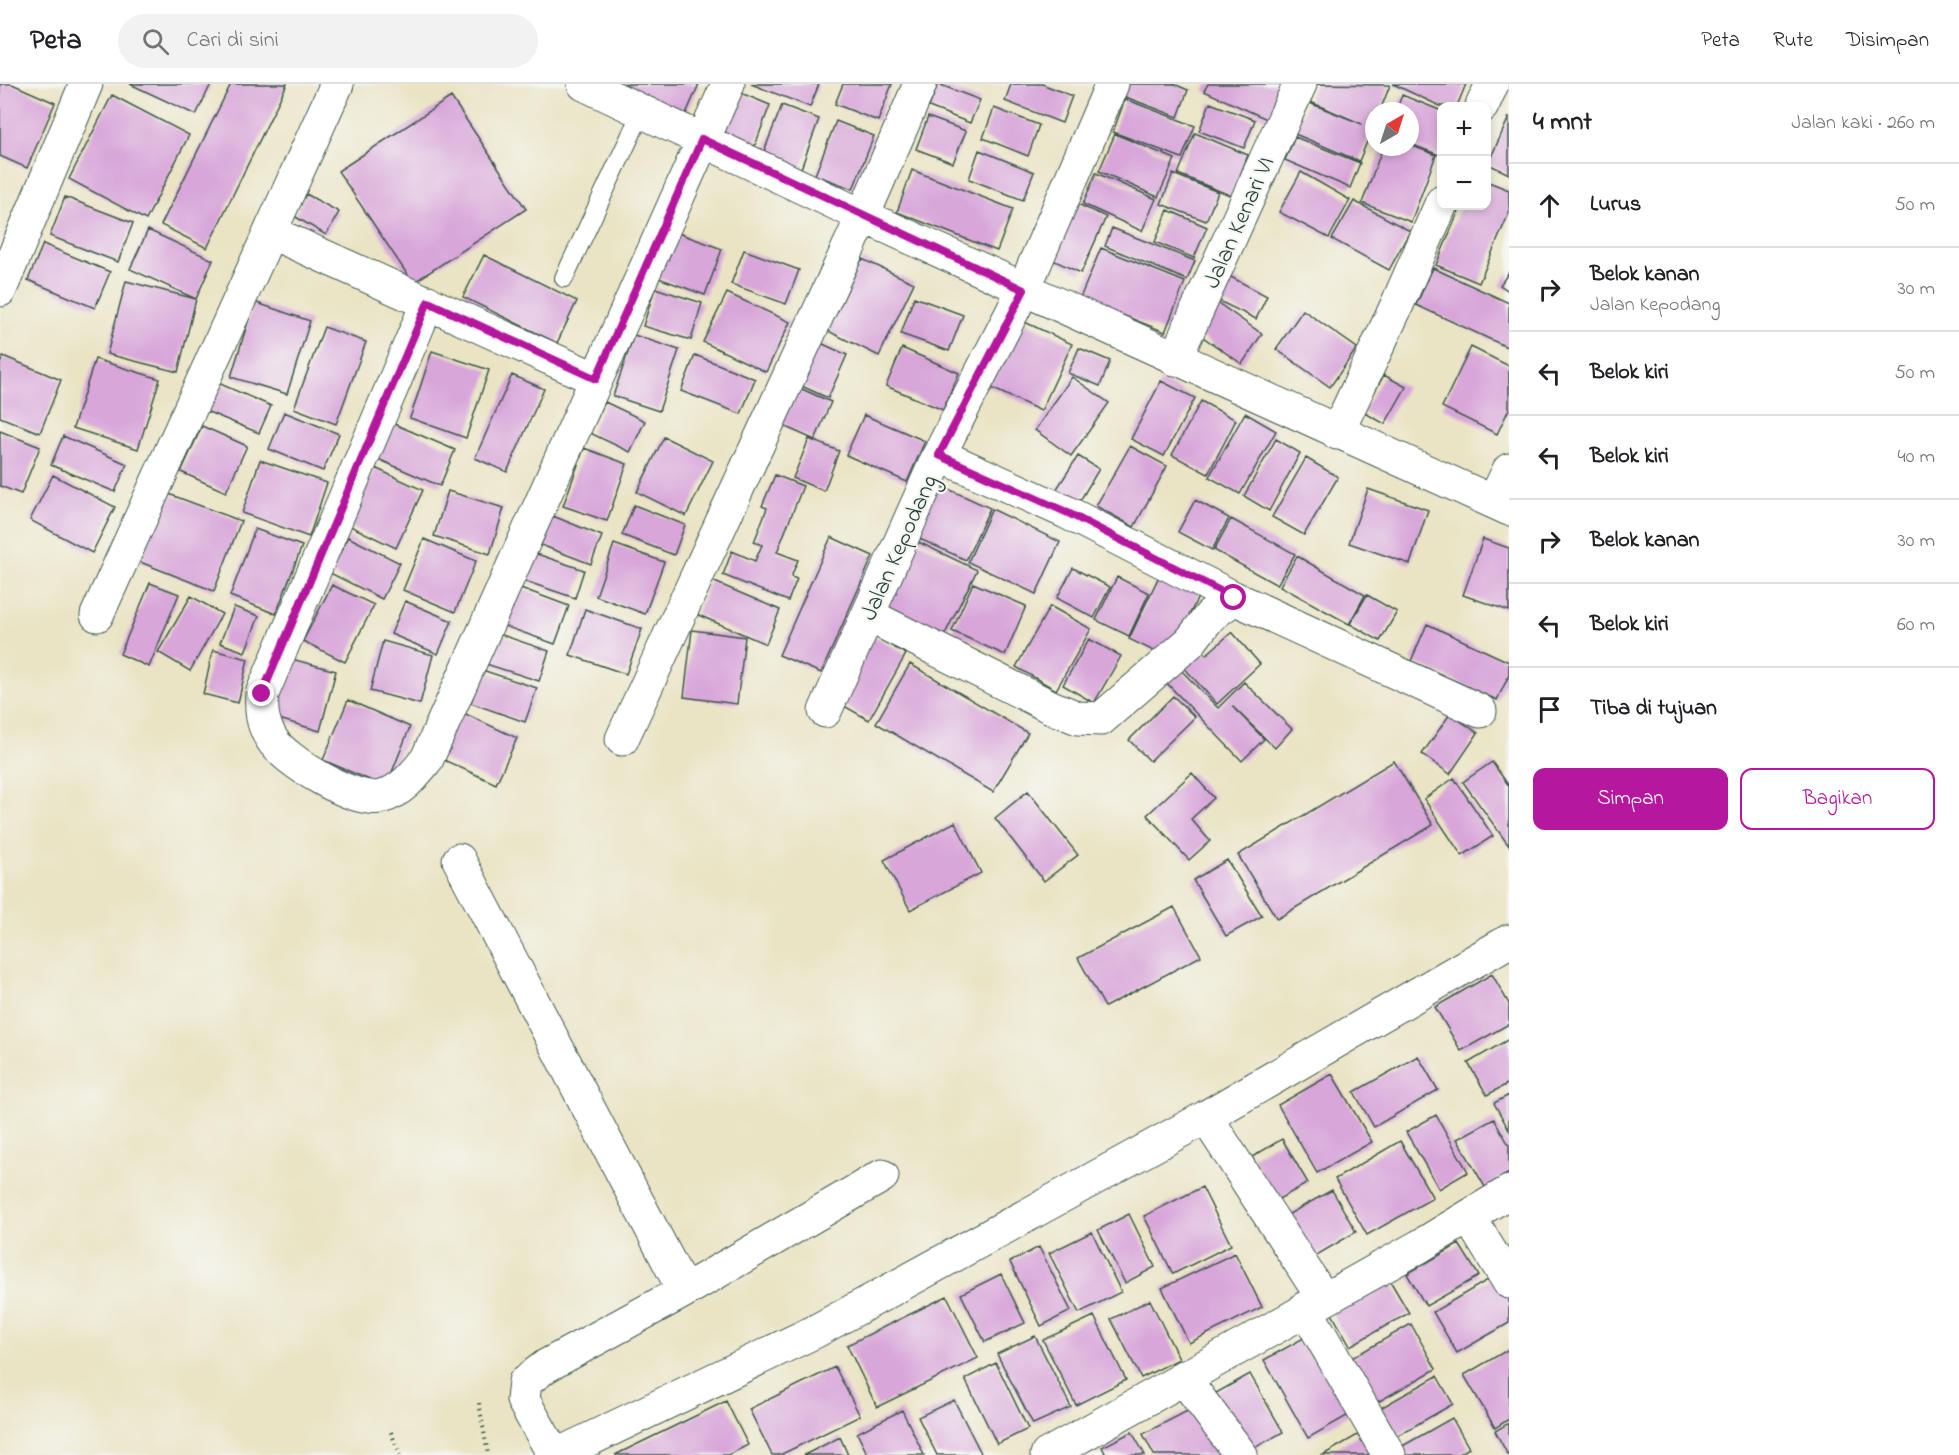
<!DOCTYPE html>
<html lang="id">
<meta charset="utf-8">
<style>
body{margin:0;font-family:"Indie Flower",sans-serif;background:#f2f2f2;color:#202124}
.controls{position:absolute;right:18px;top:18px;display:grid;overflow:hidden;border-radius:12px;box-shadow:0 3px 9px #0003}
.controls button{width:54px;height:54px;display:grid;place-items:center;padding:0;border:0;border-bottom:2px solid #e0e0e0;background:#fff;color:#202124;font:30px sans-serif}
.compass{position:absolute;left:1365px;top:18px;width:54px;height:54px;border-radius:50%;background:#fff;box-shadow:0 3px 9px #0003;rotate:39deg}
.stop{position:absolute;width:18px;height:18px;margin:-14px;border:4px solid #b5179e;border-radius:50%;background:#fff}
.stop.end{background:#b5179e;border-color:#fff;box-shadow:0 2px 6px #0008}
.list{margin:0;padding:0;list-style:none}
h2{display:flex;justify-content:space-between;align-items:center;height:78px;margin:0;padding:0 24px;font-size:26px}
h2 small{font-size:20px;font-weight:400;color:#757577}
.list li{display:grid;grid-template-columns:39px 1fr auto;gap:18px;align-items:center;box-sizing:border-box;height:84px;padding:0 24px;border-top:2px solid #e0e0e0}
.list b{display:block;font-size:22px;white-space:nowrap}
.list p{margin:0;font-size:20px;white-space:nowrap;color:#757577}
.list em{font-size:20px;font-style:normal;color:#757577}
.actions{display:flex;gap:12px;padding:18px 24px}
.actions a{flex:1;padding:14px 0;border:2px solid #b5179e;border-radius:12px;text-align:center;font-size:21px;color:#b5179e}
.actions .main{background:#b5179e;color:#fff}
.icon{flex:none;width:33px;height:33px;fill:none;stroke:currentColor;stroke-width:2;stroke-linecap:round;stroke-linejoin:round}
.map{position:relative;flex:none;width:1509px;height:1371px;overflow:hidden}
header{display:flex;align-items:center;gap:36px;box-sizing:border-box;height:84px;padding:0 30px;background:#fff;border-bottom:2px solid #e0e0e0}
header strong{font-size:28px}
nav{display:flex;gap:33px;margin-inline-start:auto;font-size:21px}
.search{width:420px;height:54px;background:#f2f2f2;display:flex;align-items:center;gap:15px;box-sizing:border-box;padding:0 21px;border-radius:33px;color:#757577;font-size:22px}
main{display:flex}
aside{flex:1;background:#fff}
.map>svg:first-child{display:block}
.building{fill:#d8a6d9}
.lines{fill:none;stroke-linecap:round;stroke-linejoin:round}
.lane-casing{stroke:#3d564a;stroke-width:20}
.street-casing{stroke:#3d564a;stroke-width:35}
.path{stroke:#3d564a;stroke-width:4;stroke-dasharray:1.5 4.5;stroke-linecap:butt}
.lane{stroke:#fff;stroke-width:18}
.street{stroke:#fff;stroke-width:33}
.route{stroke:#b5179e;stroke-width:8}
.labels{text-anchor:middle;stroke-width:4.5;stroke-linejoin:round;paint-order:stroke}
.street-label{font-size:24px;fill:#1f3d34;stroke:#f6f6f2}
</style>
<header>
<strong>Peta</strong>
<div class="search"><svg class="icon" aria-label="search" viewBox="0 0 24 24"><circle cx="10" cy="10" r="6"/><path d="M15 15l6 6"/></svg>Cari di sini</div>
<nav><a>Peta</a><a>Rute</a><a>Disimpan</a></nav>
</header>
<main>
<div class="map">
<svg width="1509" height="1371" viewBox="0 0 1509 1371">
<rect width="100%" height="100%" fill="#f6f6f2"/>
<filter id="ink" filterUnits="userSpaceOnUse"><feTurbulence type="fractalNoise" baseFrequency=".0167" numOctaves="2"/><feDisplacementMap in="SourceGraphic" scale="12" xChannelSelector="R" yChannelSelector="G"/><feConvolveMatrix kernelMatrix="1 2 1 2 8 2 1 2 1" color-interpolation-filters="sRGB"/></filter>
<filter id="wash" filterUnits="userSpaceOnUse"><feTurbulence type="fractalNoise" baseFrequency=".008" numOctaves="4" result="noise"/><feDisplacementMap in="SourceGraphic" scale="24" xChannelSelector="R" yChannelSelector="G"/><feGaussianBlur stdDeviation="1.35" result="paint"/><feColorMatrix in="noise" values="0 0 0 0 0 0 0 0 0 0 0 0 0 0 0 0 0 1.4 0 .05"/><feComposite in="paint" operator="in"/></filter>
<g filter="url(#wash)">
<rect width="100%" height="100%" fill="#eae4c5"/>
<g id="blocks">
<path class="building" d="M 0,0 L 12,0 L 55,19 L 27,84 L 0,72 Z
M 130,0 L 211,0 L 196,31 Z
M 231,0 L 287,0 L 207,164 L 161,141 Z
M 614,0 L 699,0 L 685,32 Z
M 751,0 L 819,0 L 810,23 Z
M 843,0 L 892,0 L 878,37 L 835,20 Z
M 938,0 L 980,16 L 970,39 L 929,23 Z
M 1011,0 L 1042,0 L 1072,12 L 1062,39 L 1005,17 Z
M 1122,0 L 1174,0 L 1188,6 L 1178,33 L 1118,10 Z
M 1208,0 L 1285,0 L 1269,36 L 1204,7 Z
M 1315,0 L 1390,1 L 1380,27 L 1374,27 L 1374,41 L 1359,77 L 1295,50 L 1307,18 L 1362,40 L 1308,17 Z
M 1393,0 L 1466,0 L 1457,22 L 1440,22 Z
M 736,7 L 770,21 L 754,64 L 719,51 Z
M 112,11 L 189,51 L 146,136 L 69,95 Z
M 1402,11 L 1442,27 L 1442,64 L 1439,71 L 1410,60 L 1410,27 L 1396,27 Z
M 451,13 L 526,125 L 413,199 L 338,87 Z
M 1125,15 L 1195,42 L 1182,74 L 1113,48 Z
M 1210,19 L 1255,36 L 1244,64 L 1199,47 Z
M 782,21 L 819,35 L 799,90 L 761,75 Z
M 994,24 L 1039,41 L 1028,72 L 983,54 Z
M 928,33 L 966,47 L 953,79 L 916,65 Z
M 1509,33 L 1509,90 L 1488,80 Z
M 836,37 L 874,52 L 853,105 L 815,91 Z
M 1195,49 L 1248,71 L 1232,112 L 1178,90 Z
M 1115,50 L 1175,75 L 1158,113 L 1099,87 Z
M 1295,53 L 1360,79 L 1350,104 L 1285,76 Z
M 1410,61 L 1436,71 L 1411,138 L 1362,119 L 1383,63 Z
M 979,66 L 1034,88 L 1023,116 L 969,95 Z
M 912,86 L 1013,125 L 997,167 L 897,128 Z
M 1301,88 L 1350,116 L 1329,154 L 1279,128 Z
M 1096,89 L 1156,115 L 1142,147 L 1083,120 Z
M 1173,90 L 1218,108 L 1206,137 L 1161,120 Z
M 1486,97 L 1509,106 L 1509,129 L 1479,199 L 1436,181 L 1461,122 L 1486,122 Z
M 306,110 L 339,128 L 326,151 L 294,132 Z
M 65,113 L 133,139 L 118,178 L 50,152 Z
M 1071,117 L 1106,133 L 1081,189 L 1046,173 Z
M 1354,117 L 1410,147 L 1389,186 L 1332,155 Z
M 1168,126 L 1207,143 L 1194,174 L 1155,158 Z
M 1112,144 L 1195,177 L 1187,196 L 1105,162 Z
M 148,146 L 213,176 L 196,215 L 130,185 Z
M 670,146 L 722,165 L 705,211 L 653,192 Z
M 43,160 L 110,188 L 95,224 L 28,196 Z
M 1101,164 L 1185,198 L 1165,248 L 1080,214 Z
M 744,166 L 799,186 L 786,220 L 731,200 Z
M 484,171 L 577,217 L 557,259 L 463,213 Z
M 862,175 L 914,199 L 879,272 L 828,247 Z
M 1433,184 L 1509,219 L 1509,264 L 1416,221 Z
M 1509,188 L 1509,207 L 1500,201 Z
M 1229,192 L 1267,212 L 1256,235 L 1217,216 Z
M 126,197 L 196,215 L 178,288 L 107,270 Z
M 655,204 L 702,219 L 691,256 L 643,242 Z
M 727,209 L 790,238 L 766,288 L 703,258 Z
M 914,213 L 963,231 L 949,267 L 901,250 Z
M 254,218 L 310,237 L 287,310 L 231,293 Z
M 1218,219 L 1262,250 L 1242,280 L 1197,249 Z
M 1303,226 L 1357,264 L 1330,303 L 1276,265 Z
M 1016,234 L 1072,260 L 1041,327 L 985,301 Z
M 324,243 L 366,258 L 336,340 L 294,324 Z
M 634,251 L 679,266 L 659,327 L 613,312 Z
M 814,256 L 847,271 L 828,314 L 795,299 Z
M 1471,263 L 1509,282 L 1509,325 L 1497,350 L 1442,323 Z
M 902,264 L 959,289 L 943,326 L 886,302 Z
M 1079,264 L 1110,277 L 1100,302 L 1068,289 Z
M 432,267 L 489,286 L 466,354 L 410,334 Z
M 695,271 L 755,295 L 741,330 L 681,307 Z
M 3,272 L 61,296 L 40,349 L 0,333 L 0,280 Z
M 95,275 L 160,295 L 138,365 L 73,344 Z
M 512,291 L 544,305 L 507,388 L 475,374 Z
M 1384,291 L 1406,303 L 1385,340 L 1363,328 Z
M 1072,293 L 1109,319 L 1071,372 L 1035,346 Z
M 1161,297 L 1195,314 L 1164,372 L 1131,355 Z
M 218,299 L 271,322 L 259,349 L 206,327 Z
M 795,302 L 831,318 L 815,356 L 779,340 Z
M 1201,317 L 1236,336 L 1208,390 L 1172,371 Z
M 605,318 L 645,337 L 630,368 L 590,349 Z
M 284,328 L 339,350 L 323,387 L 269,365 Z
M 1245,329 L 1276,347 L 1240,410 L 1209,393 Z
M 864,331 L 925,357 L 907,398 L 846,371 Z
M 394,340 L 455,366 L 440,402 L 378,375 Z
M 202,342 L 247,362 L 226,408 L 181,388 Z
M 0,347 L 40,363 L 21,410 L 0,402 Z
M 63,352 L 127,380 L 115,408 L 51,381 Z
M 664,353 L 713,377 L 686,432 L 637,408 Z
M 809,355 L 839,367 L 824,407 L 793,394 Z
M 1276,355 L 1300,369 L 1269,427 L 1244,412 Z
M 1130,362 L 1167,382 L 1134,443 L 1096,422 Z
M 584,364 L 627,380 L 607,437 L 563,422 Z
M 1078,372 L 1099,385 L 1078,420 L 1056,406 Z
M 1306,374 L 1338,393 L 1304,451 L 1272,433 Z
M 260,376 L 327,399 L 309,453 L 242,429 Z
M 375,384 L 423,406 L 396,464 L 348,441 Z
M 53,391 L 115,423 L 92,469 L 30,436 Z
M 775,391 L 803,402 L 777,468 L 798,476 L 791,493 L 797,495 L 788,517 L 723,491 L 732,467 L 755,477 L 762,461 L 754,458 L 767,424 L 762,422 Z
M 935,399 L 990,424 L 966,476 L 911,451 Z
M 1368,405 L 1428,426 L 1410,480 L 1349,459 Z
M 448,407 L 504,424 L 490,470 L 434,452 Z
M 166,409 L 241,437 L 214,507 L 140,478 Z
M 1195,416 L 1229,434 L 1212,466 L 1178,448 Z
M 634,421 L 685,441 L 674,471 L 622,451 Z
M 992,425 L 1060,458 L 1036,510 L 968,478 Z
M 553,432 L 602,452 L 591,480 L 541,461 Z
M 1231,435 L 1295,470 L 1277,501 L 1214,466 Z
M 255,445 L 302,462 L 276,530 L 230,512 Z
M 348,453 L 400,479 L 382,515 L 330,489 Z
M 831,453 L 873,472 L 821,589 L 779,571 Z
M 910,454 L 977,486 L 943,554 L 878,522 Z
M 424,455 L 476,477 L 455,528 L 403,506 Z
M 1483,455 L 1509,464 L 1509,527 L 1463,511 Z
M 614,460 L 664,478 L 645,530 L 596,512 Z
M 525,466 L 584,486 L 575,514 L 516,494 Z
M 1297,472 L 1365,511 L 1349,540 L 1280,502 Z
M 1073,484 L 1110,503 L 1094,534 L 1057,514 Z
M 1162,486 L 1202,505 L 1168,574 L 1129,555 Z
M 1117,493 L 1149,509 L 1129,552 L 1096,536 Z
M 710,496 L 780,526 L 766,560 L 696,530 Z
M 150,499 L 179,510 L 149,583 L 120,570 Z
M 973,499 L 1026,522 L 1005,571 L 952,547 Z
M 510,500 L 569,522 L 555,560 L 496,539 Z
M 332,501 L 374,521 L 345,578 L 303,557 Z
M 1367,511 L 1397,528 L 1380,557 L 1350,540 Z
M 191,512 L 222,530 L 190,587 L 158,568 Z
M 405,517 L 452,537 L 438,570 L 391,550 Z
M 1050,522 L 1091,545 L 1056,606 L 1016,583 Z
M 234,523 L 259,532 L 245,568 L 220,559 Z
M 585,525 L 642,545 L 626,590 L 570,571 Z
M 1427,540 L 1509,578 L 1509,591 L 1497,616 L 1411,577 Z
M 692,546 L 745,553 L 737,620 L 684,613 Z
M 1232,548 L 1260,580 L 1217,620 L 1177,576 L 1195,559 L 1206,571 Z
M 496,549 L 549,567 L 539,597 L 486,580 Z
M 872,551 L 906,570 L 869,636 L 835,617 Z
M 1089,555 L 1121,572 L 1094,619 L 1063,601 Z
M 383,557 L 433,571 L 420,620 L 370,607 Z
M 213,566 L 248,575 L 238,619 L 203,610 Z
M 288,574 L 336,587 L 320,647 L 272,633 Z
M 1171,576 L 1218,624 L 1244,598 L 1292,645 L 1275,664 L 1232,622 L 1264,655 L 1242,677 L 1157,589 Z
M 910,580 L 1028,649 L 993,708 L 876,639 Z
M 482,586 L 537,604 L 525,638 L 471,619 Z
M 1173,612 L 1195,633 L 1150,677 L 1129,656 Z
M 348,616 L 410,643 L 386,703 L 323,676 Z
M 457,626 L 517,654 L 496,700 L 435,672 Z
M 1450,630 L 1478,649 L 1450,690 L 1422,670 Z
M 1394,677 L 1433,741 L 1277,835 L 1238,771 Z
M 1492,678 L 1509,702 L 1509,762 L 1463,698 Z
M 1192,689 L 1214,714 L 1191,735 L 1210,757 L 1189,776 L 1147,731 Z
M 1454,694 L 1493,752 L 1462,772 L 1424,715 Z
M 1028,707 L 1078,771 L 1044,797 L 995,734 Z
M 955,738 L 981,789 L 910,826 L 884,776 Z
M 1227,776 L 1262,832 L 1226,852 L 1193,796 Z
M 1174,823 L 1201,872 L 1105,923 L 1078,874 Z
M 1492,890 L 1509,920 L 1509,940 L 1461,967 L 1435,923 Z
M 1509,955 L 1509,999 L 1487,1011 L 1468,979 Z
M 1418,972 L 1438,1006 L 1374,1043 L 1354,1008 Z
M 1332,990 L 1372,1058 L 1317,1089 L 1278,1021 Z
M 1509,1011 L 1509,1046 L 1494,1019 Z
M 1436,1031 L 1468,1088 L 1439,1105 L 1406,1048 Z
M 1494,1035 L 1509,1061 L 1509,1089 L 1485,1103 L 1457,1055 Z
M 1282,1055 L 1308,1099 L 1277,1116 L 1252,1073 Z
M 1400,1057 L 1433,1114 L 1367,1151 L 1335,1095 Z
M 1202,1103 L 1231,1161 L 1173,1190 L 1144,1132 Z
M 1332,1106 L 1356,1148 L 1305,1178 L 1280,1135 Z
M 1129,1130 L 1155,1183 L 1125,1199 L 1098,1146 Z
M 1092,1148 L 1121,1208 L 1079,1229 L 1049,1169 Z
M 1459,1160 L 1479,1192 L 1426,1222 L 1407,1190 Z
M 1039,1163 L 1071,1227 L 1041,1242 L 1010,1178 Z
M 1235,1169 L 1262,1223 L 1189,1259 L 1162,1204 Z
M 1001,1190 L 1025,1239 L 985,1258 L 961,1210 Z
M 1496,1191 L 1509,1214 L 1509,1239 L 1457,1269 L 1433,1228 Z
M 1389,1195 L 1409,1229 L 1350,1262 L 1331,1228 Z
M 947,1212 L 978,1274 L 877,1323 L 847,1261 Z
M 1150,1216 L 1179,1275 L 1141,1294 L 1111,1235 Z
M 1094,1232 L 1126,1296 L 1076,1321 L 1043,1256 Z
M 1411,1240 L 1436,1285 L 1369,1323 L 1343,1279 Z
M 1309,1251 L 1354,1328 L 1308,1354 L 1264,1276 Z
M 1035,1252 L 1071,1323 L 1033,1340 L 997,1270 Z
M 1509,1265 L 1509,1335 L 1495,1344 L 1464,1291 Z
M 996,1279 L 1028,1345 L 997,1360 L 965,1295 Z
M 835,1283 L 860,1332 L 780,1371 L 772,1371 L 749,1325 Z
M 1250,1290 L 1283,1348 L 1249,1367 L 1216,1309 Z
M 1437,1292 L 1453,1320 L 1393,1354 L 1377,1326 Z
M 954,1316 L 982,1371 L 937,1371 L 918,1333 Z
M 726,1317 L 748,1361 L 728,1371 L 615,1371 Z
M 1195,1323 L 1220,1371 L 1154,1371 L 1143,1350 Z
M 902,1326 L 924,1371 L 868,1371 L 857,1349 Z
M 1452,1334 L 1469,1364 L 1458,1371 L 1404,1371 L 1399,1364 Z
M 1509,1339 L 1509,1371 L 1508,1371 L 1495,1347 Z
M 1132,1348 L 1145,1371 L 1106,1371 L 1102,1363 Z
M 1361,1349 L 1374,1371 L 1323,1371 Z
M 840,1353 L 848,1371 L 804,1371 Z"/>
</g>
</g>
<g filter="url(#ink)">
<use href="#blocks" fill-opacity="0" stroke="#3d564a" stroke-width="1.5"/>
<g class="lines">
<g class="lane-casing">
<path id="lane" d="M 564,194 L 642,27"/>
</g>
<g class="street-casing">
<path id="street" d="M 584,0 L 863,132 L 1509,425
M 1482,22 L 1492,0
M 270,148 L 596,295
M 0,206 L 86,0
M 428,218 L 262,610 C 261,627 262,639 271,654 C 284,677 355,719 381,713 C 402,707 414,691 427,675 L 728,0
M 1175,275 L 1300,0
M 1337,349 L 1396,223 L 1442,118
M 939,371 L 1066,428 L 1234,514 L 1480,627
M 1494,417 L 1509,386
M 97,531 L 337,0
M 868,531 L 1051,623 L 1078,634 L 1101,635 L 1190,558 L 1210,532 L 1234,514
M 825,627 L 939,371 L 1024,205 L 1112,0
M 622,655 L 863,132 L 920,0
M 459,776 L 684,1207
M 1206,1033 L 1323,1214
M 1469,1133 L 1509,1198
M 1305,1224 L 1389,1371
M 1183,1293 L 1241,1371
M 554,1371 L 523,1316 L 525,1298 L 546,1282 L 684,1207 L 882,1092
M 557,1371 L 816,1247 L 1206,1033 L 1509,857
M 1047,1371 L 1420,1162 L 1509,1108"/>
</g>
<path class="path" d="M 479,1319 L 488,1371
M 391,1348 L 400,1371"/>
<use href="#lane" class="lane"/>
<use href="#street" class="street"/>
</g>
</g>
<g class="lines" filter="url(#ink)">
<path class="route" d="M 262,610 L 428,218 L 596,295 L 702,55 L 1024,206 L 939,371 L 1066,428 L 1234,514"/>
</g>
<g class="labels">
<g class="street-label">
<text transform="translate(1238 138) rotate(-66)" y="8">Jalan Kenari VI</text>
<text transform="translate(898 463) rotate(-66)" y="8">Jalan Kepodang</text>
</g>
</g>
</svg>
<div class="controls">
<button>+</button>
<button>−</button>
</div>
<svg class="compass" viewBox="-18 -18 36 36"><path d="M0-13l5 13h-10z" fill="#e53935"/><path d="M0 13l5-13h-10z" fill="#757577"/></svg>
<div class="stop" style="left:1234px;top:514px"></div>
<div class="stop end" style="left:262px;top:610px"></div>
</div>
<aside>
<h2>4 mnt<small>Jalan kaki · 260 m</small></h2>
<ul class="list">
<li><svg class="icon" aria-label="ahead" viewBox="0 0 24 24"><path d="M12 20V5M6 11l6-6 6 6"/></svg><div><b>Lurus</b></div><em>50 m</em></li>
<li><svg class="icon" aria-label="right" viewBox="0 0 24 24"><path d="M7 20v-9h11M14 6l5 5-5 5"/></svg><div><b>Belok kanan</b><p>Jalan Kepodang</p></div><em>30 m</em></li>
<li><svg class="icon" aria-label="left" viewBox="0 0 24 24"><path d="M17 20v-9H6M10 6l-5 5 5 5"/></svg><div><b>Belok kiri</b></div><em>50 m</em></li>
<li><svg class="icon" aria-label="left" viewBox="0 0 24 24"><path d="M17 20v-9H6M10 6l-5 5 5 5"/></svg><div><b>Belok kiri</b></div><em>40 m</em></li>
<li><svg class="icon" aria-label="right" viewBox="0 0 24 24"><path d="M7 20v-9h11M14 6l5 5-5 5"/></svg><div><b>Belok kanan</b></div><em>30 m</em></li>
<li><svg class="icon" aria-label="left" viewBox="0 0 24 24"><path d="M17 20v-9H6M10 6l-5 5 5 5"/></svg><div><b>Belok kiri</b></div><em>60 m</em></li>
<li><svg class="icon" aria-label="arrive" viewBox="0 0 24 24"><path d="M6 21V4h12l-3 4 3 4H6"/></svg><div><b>Tiba di tujuan</b></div></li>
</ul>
<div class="actions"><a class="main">Simpan</a><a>Bagikan</a></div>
</aside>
</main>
